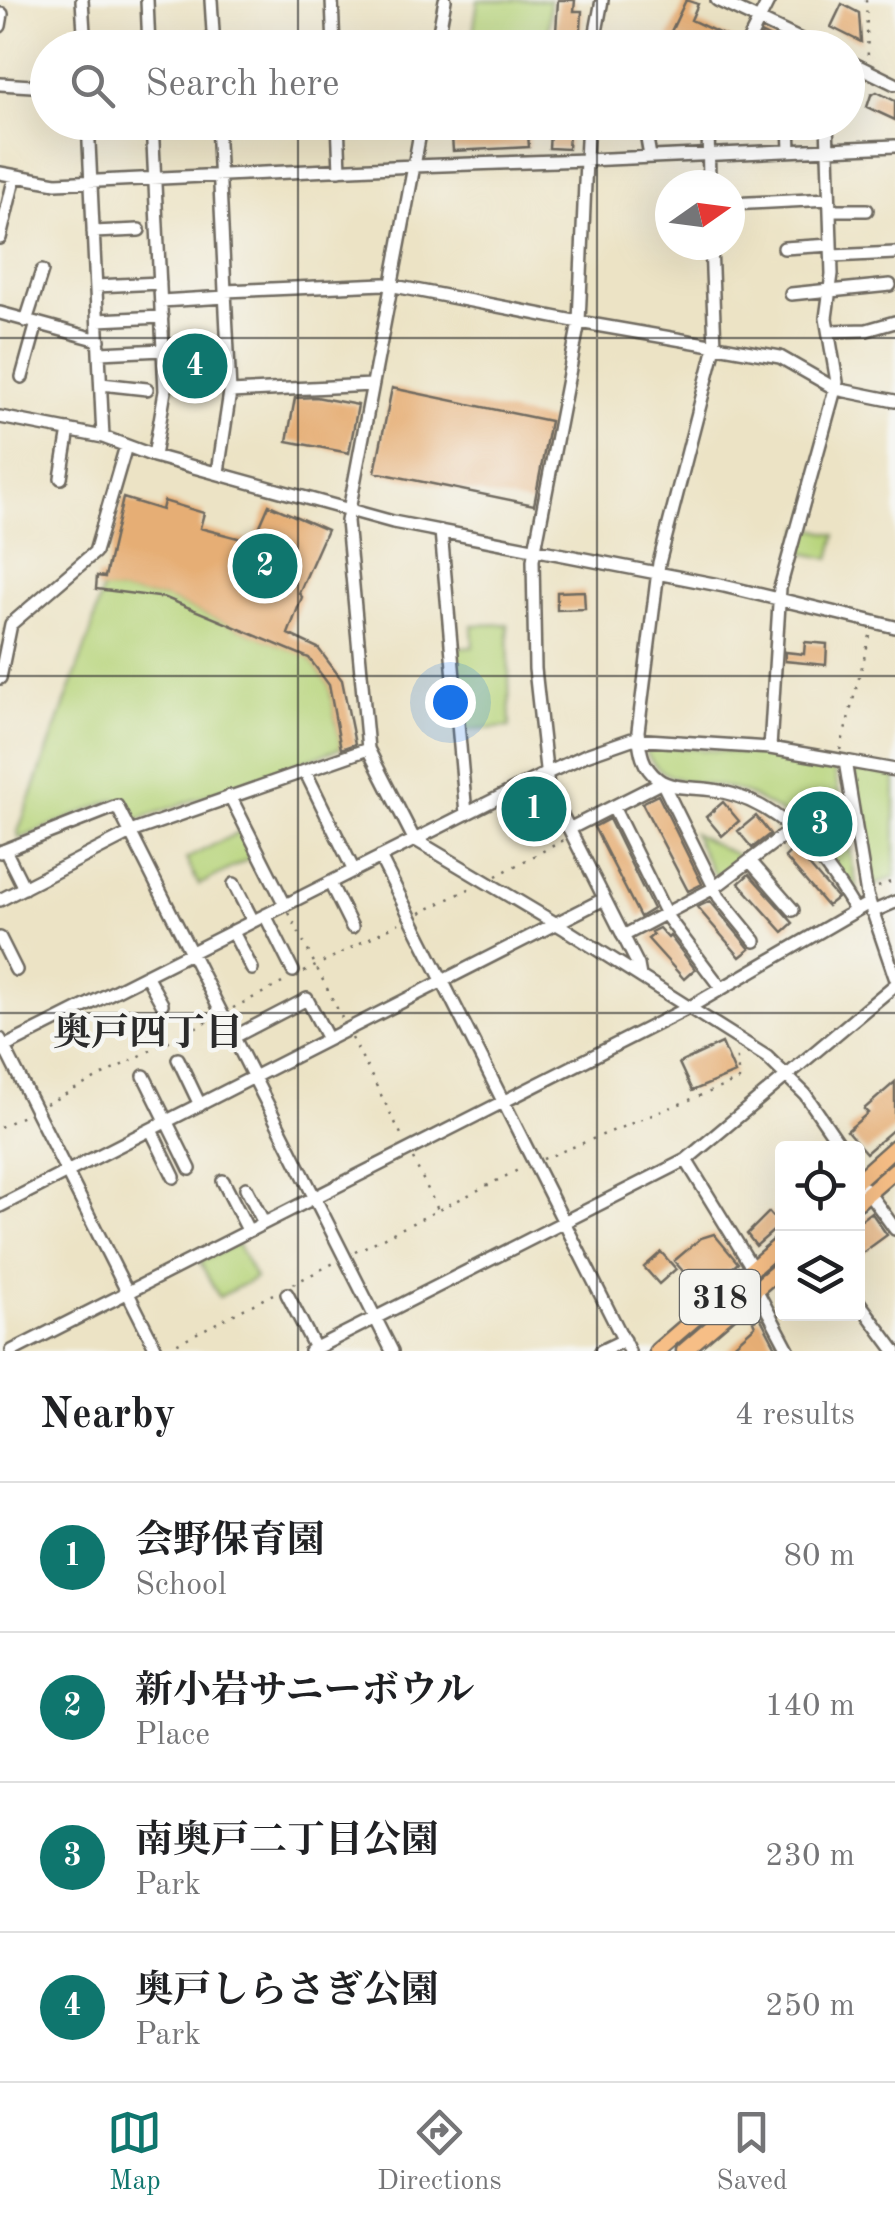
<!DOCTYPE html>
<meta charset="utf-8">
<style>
body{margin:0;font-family:"Old Standard TT","Noto Serif JP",serif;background:#f2f2f2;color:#202124}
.controls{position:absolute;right:30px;bottom:30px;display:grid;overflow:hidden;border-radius:10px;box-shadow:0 10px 40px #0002}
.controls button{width:90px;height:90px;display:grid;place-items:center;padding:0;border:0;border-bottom:2px solid #e0e0e0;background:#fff;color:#202124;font:50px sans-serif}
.compass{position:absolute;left:655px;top:170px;width:90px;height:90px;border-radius:50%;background:#fff;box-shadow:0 10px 40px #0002;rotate:76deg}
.you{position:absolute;left:450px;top:702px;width:35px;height:35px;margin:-25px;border:8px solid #fff;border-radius:50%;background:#1a73e8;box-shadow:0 0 0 15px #1a73e833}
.badge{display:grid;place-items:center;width:65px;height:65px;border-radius:50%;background:#0f766e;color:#fff;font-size:32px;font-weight:700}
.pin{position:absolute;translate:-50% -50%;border:5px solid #fff;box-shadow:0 2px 10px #0006}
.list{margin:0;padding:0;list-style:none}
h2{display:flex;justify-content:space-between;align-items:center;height:130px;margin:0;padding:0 40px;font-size:42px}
h2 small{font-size:32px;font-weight:400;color:#757577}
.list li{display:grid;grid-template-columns:65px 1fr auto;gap:30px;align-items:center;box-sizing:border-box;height:150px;padding:0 40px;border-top:2px solid #e0e0e0}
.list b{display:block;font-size:38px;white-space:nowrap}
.list p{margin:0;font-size:32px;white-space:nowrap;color:#757577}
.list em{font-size:32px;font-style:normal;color:#757577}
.icon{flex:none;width:55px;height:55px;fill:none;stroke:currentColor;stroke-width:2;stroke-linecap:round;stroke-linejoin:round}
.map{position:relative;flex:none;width:895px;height:1351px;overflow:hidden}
.search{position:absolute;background:#fff;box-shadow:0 10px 40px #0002;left:30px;right:30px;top:30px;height:110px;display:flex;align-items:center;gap:25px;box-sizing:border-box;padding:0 35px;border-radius:55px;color:#757577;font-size:38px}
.sheet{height:730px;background:#fff}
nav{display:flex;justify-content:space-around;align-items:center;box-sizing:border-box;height:140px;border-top:2px solid #e0e0e0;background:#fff;font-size:28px;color:#757577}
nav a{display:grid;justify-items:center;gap:5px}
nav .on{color:#0f766e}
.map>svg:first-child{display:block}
.green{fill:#b7d47a;stroke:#718052;stroke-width:2.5}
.building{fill:#e6ae75}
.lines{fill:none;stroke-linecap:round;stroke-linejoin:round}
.minor-casing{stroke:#6f6b61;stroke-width:16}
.major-casing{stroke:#6f6b61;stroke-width:19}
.path{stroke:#6f6b61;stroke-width:2.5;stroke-dasharray:2.5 8;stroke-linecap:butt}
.minor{stroke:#fff;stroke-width:11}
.major{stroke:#f6be86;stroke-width:14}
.grid{fill:none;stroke:#2b2b2b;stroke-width:2.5;stroke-opacity:0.55}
.labels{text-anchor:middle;stroke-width:9;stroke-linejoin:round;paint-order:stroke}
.shield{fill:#f6f6f2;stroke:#686867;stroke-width:2.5}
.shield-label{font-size:32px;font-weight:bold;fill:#2b2b2b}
.neighbourhood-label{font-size:38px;font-weight:bold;fill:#2b2b2b;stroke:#f6f6f2}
</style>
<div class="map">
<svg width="895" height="1351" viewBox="0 0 895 1351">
<rect width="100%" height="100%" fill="#f6f6f2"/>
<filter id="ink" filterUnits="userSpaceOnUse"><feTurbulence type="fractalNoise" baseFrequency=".01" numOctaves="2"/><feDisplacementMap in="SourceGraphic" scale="20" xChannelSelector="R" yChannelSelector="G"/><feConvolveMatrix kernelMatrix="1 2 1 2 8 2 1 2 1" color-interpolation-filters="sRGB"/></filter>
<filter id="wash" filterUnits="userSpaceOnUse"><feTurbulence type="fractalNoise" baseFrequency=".0048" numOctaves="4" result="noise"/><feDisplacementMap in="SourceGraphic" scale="40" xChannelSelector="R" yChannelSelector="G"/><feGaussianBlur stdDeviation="2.25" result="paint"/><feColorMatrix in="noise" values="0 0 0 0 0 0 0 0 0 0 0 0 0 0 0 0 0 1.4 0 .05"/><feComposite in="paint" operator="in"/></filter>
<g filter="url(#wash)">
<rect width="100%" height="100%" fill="#ece3c5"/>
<path class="green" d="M 478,0 L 550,0 L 548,47 L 471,47 Z
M 223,346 L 224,392 L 168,386 L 166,348 Z
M 802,526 L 836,535 L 830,559 L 795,551 Z
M 102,589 L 166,598 L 309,657 L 329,685 L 341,748 L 134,821 L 127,805 L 115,799 L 19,839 L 18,832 L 91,632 Z
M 508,624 L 510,727 L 463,730 L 456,648 L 473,647 L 472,625 Z
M 650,745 L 769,755 L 834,768 L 858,892 L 856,896 C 845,888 837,871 829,859 C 809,831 780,810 749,795 C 714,777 665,793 646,752 Z
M 860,770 L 895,776 L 895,877 L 873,886 L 854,774 Z
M 243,830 L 256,855 L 199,885 L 186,859 Z
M 693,833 L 742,858 L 721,876 L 713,873 Z
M 237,1243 L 255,1278 L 219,1297 L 200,1262 Z"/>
<g id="blocks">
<path class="building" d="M 558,0 L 575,0 L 574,11 L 582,11 L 580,48 L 555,48 Z
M 686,0 L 698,4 L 691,20 L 738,42 L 736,48 L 689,48 L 668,38 Z
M 842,4 L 859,13 L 861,42 L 831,27 Z
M 762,34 L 791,48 L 756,48 Z
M 877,92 L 895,101 L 895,120 L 867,107 L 871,95 Z
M 451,122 L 577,122 L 576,134 L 569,134 L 568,149 L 549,148 L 550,133 L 528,134 L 529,147 L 453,151 Z
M 392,388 L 550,421 L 534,505 L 375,472 Z
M 316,397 L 358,405 L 349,453 L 287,441 L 295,398 Z
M 123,498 L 162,510 L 164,501 L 204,513 L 200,528 L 253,542 L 269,505 L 327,530 L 299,593 L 302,597 L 288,634 L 318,648 L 342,680 L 355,744 L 341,749 L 329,685 L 309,658 L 166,598 L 96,589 L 97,576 L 105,577 Z
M 584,591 L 585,609 L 557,610 L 557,592 Z
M 805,642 L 827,644 L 826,665 L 785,661 L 785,652 L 804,654 Z
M 536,789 L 558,834 L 545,840 L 523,796 Z
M 658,795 L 702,884 L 688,891 L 642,803 Z
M 723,802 L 739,821 L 722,836 L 706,817 Z
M 756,816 L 770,834 L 752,848 L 738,831 Z
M 609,819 L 653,909 L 640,917 L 594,827 Z
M 794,848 L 837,898 L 827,906 L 785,857 Z
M 749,874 L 793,923 L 783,932 L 739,883 Z
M 710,901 L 750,949 L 740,957 L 697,907 Z
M 659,928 L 668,938 L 670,936 L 695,969 L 684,979 L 648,939 L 653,935 L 651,932 Z
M 722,1043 L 735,1073 L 692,1091 L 679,1063 Z
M 895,1082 L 895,1128 L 866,1153 L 847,1131 L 868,1113 L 864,1109 Z
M 769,1212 L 780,1225 L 756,1246 L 747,1234 Z
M 871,1212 L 887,1235 L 861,1254 L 858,1249 L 858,1222 Z
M 714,1234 L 738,1263 L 703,1294 L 674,1261 L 701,1238 Z
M 661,1252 L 676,1269 L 659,1284 L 644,1267 Z
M 760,1317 L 778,1351 L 727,1351 L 755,1326 L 753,1321 Z"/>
</g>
</g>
<g filter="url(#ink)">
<use href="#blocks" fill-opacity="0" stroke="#6f6b61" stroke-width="2.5"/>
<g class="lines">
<g class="minor-casing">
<path id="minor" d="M 82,0 L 85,48
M 147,0 L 149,48
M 211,0 L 214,48
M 332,0 L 334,48
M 717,0 L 818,48
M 0,26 L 2,14
M 436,48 L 445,0
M 593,48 L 602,0
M 745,48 L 769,0
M 848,61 L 895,84
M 0,84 L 48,87
M 88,122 L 103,437
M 152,122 L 165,391 L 154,456
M 217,122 L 225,291
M 338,122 L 340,170
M 422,122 L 414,166 L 586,160 L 588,122
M 644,122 L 650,156
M 708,122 L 709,185
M 789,122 L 790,151
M 895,146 L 586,160 L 579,322 L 780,357 L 836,389 L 895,401
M 0,173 L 56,183 L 414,166 L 347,521 L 368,749 L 414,839 L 565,929 L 767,1057 L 805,1094 L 842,1148
M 730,204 L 829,199
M 830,210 L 867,210
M 93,232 L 139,230
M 0,238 L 15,176
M 711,245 L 715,347 L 659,563 L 638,731 C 640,750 641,766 658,779 C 672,790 702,787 719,791 C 784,804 823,857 855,910
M 784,248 L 831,245
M 832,256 L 895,253
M 96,286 L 160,283
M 830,291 L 890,285
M 791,294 L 830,290
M 161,301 L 226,297
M 0,313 L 99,340
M 98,320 L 162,317
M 26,321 L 42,271
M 829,331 L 867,330 L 895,322
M 100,353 L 163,350
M 22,377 L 37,323
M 101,384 L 147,389
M 372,385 L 230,392 L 225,291 L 384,284 L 579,322 L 533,560 L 535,669 L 548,787 L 638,965 L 640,976
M 0,417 L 103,437 L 154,456 L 393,522 L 724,586 L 895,627
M 218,472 L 230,392
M 61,478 L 69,430
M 441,531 L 466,814
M 0,678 L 11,624 L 95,552 L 126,446
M 770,748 L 780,588 L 837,382 L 826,318 L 832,274 L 827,122
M 895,770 L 845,761 L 867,895 L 895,977
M 305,771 L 354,871
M 230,796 L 285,905
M 613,807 L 668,918 L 721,988
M 569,829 L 662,782 L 719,897 L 755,941
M 5,850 L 24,888
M 0,852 L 117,806 L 392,1351
M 380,857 L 629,1351
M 750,861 L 793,910
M 330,883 L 352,927
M 234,884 L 253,921
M 0,900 L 136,830 L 368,749
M 872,912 L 895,902
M 265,915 L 293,971
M 233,932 L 252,969
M 623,936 L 714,888 L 793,828
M 0,938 L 16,970
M 146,975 L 162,1004
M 234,1037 L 307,999 L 328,1039
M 0,1039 L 157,1351
M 0,1049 L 545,774 L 586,755 L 632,739 L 770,748 L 845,761
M 178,1059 L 200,1105
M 144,1076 L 190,1169
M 151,1130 L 174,1177
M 686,1160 L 753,1269
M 223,1181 L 248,1230
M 246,1188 L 264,1223
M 865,1188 L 895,1229
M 0,1206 L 604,899
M 756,1289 L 789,1351
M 287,1294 L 315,1348
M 858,1301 L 895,1351
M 12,1351 L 690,1007 L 869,903
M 310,1351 L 686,1160 L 895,985
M 601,1351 L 624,1340"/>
</g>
<g class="major-casing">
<path id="major" d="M 858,1180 L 895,1147
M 858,1202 L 895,1170
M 657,1351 L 782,1243
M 684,1351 L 782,1267"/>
</g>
<path class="path" d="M 866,0 L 868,58
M 840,750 L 871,632
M 496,876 L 564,840
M 878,887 L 895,880
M 289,913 L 342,1018
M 420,913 L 471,888
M 304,972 L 399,923
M 233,1008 L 288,980
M 352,1038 L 403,1138
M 46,1104 L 212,1019
M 0,1127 L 25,1115
M 413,1159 L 438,1210
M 543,1159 L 739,1080 L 736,1050
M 355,1252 L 522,1168
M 293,1284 L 334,1263
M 168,1348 L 277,1292"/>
<use href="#minor" class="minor"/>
<use href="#major" class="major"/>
</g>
</g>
<path class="grid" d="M 298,0 L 298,48M 597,0 L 597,48M 298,122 L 298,1351M 597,122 L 597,1351M 0,338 L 895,338M 0,676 L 895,676M 0,1013 L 895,1013"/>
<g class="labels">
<rect class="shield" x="680" y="1270" width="80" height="54" rx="8"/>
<g class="shield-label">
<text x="720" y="1308">318</text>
</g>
<g class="neighbourhood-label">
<text x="148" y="1045">奥戸四丁目</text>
</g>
</g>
</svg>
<div class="controls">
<button><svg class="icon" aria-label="locate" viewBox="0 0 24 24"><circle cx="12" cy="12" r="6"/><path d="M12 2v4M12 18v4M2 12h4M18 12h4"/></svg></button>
<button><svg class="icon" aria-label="layers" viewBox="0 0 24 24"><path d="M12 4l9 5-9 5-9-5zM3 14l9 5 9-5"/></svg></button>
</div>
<svg class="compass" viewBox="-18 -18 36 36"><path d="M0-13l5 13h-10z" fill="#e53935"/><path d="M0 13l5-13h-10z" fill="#757577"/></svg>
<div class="you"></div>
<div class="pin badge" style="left:534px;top:809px">1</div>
<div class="pin badge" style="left:265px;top:566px">2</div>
<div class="pin badge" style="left:820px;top:824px">3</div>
<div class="pin badge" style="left:195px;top:366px">4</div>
<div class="search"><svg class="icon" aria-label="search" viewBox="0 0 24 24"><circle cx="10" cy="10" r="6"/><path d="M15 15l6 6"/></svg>Search here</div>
</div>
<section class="sheet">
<h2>Nearby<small>4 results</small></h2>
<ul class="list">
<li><span class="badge">1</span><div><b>会野保育園</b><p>School</p></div><em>80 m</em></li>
<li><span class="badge">2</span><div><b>新小岩サニーボウル</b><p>Place</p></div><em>140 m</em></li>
<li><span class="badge">3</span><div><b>南奥戸二丁目公園</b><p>Park</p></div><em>230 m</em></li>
<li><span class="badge">4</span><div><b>奥戸しらさぎ公園</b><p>Park</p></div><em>250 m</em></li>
</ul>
</section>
<nav>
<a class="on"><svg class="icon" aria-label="map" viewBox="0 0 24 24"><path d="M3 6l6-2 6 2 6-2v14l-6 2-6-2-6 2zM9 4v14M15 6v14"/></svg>Map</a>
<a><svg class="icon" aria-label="directions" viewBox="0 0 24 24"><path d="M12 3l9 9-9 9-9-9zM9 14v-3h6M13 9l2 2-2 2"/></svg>Directions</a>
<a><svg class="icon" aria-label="saved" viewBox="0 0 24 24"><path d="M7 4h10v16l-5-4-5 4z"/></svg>Saved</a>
</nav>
